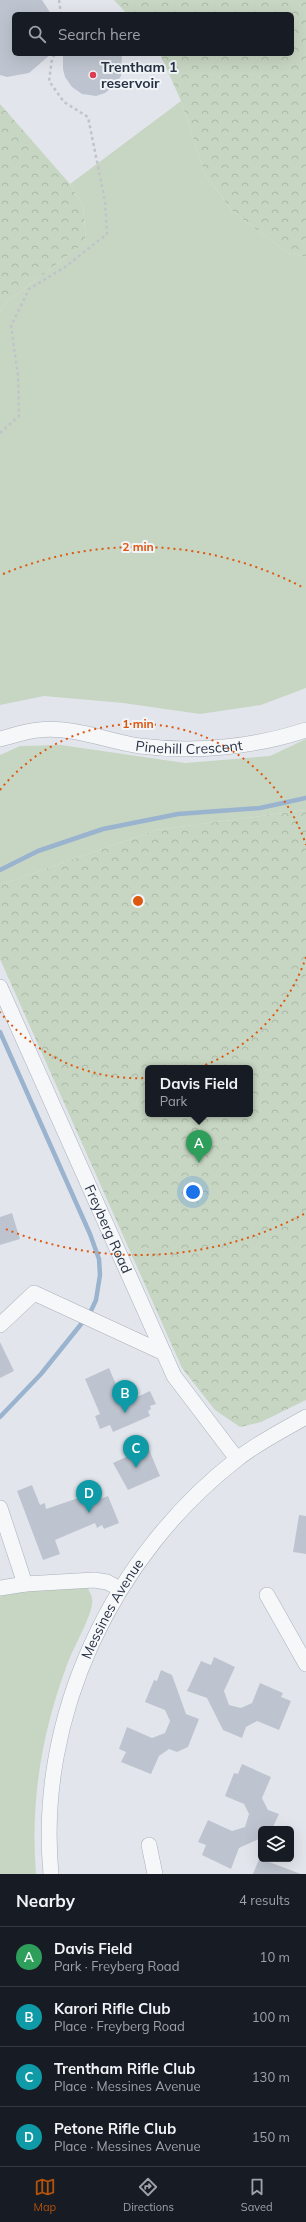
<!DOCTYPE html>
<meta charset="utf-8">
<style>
body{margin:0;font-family:Mulish,sans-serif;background:#242831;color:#f1f3f6}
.controls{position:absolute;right:12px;bottom:12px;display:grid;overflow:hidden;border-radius:6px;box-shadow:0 4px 16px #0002}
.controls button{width:36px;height:36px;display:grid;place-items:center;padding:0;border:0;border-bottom:1px solid #363941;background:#171b24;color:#f1f3f6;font:20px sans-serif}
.you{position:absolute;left:193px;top:1192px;width:14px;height:14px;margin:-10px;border:3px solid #fff;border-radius:50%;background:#1a73e8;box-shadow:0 0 0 6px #1a73e833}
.badge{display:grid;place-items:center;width:26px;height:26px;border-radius:50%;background:#b45309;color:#fff;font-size:13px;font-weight:700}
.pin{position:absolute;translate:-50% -33px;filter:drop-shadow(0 1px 2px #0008)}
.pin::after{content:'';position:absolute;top:21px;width:14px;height:12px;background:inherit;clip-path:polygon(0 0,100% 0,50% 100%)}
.popup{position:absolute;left:145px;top:1065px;width:108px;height:52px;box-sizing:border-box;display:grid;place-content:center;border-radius:6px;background:#171b24;filter:drop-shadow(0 1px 3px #0005);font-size:13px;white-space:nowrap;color:#9ea1a6}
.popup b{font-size:15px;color:#f1f3f6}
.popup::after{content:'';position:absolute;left:50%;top:100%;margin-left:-8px;border:8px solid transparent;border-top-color:#171b24}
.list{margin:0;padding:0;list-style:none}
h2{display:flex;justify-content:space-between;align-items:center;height:52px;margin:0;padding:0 16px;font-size:17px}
h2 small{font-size:13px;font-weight:400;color:#9ea1a6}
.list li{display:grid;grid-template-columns:26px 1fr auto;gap:12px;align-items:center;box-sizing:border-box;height:60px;padding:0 16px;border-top:1px solid #363941}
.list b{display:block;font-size:15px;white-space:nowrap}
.list p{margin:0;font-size:13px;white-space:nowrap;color:#9ea1a6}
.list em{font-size:13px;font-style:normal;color:#9ea1a6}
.icon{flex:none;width:22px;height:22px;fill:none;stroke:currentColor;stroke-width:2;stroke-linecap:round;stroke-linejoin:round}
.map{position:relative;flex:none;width:306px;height:1874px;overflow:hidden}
.search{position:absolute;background:#171b24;box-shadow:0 4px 16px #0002;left:12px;right:12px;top:12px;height:44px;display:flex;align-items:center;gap:10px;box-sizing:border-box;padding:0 14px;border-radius:6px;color:#9ea1a6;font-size:15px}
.sheet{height:292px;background:#171b24}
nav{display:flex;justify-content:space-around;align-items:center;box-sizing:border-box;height:56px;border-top:1px solid #363941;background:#171b24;font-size:11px;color:#9ea1a6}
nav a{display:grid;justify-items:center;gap:2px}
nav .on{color:#b45309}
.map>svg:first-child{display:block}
.grass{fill:#c7d6c2}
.forest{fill:url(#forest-crowns);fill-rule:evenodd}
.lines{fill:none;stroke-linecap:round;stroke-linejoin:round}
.stream{stroke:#9ab3ce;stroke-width:4.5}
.building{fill:#bec4cf}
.minor-casing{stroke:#aab0ba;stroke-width:16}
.path{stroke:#c0c4ca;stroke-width:2.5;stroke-dasharray:3 3;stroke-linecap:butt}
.minor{stroke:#f5f7f9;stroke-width:15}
.ring{fill:none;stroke:#de570f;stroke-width:2;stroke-dasharray:2 4}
.poi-dot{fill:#db3d53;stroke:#f2f5f8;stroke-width:1.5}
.labels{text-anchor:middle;stroke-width:4;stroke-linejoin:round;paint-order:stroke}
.poi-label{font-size:14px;font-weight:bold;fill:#283245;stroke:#f2f5f8;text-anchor:start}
.street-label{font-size:14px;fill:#283245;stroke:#f2f5f8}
.centre{fill:#de570f;stroke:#f2f5f8;stroke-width:2}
.ring-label{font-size:12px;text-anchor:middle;font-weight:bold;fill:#de570f;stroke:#f2f5f8;stroke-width:4;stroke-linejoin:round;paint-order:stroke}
</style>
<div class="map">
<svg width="306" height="1874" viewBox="0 0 306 1874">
<defs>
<pattern id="forest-crowns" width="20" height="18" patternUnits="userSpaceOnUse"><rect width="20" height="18" fill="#c7d6c2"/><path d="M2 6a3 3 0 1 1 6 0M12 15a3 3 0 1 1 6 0" fill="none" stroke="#abb8a8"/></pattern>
</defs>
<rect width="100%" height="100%" fill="#e2e6ec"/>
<path class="grass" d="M 181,101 L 205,174 L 233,212 L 288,253 L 306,257 L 306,688 L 261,705 L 200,714 L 123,703 L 44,696 L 0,705 L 0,311 L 9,300 L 86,242 L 83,206 L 70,184 Z
M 306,739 L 306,810 L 156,830 L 0,885 L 0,755 L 20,746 L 61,745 L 185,763 L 270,756 Z
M 91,1587 L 88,1589 C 91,1594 93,1598 92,1603 C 92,1616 72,1650 67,1665 C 42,1732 30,1802 36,1874 L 0,1874 L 0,1595 L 20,1591 Z"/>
<path class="forest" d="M 114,0 L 306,0 L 306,257 L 288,253 L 233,212 L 205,174 L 181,101 L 160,54 L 292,54 L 292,14 L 127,14 Z
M 0,104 L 70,184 L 83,206 L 86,242 L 9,300 L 0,311 Z
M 306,810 L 306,1400 L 261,1422 L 240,1427 L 215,1410 L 182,1368 L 0,959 L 0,885 L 156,830 ZM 148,1068 L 250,1068 L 250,1114 L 148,1114 Z"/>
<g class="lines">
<path class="stream" d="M 0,870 L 38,851 L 103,829 L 178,814 L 260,808 L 306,798
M 0,1032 L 90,1234 L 99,1259 L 100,1275 L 96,1300 L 90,1313 L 41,1374 L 0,1417"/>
</g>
<path class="building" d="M 0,0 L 42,0 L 51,14 L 14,14 L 14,54 L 51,54 L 29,73 L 7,77 L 0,75 Z
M 63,54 L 122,54 L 121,76 L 115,85 L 105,93 L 96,96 L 82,94 L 72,87 L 65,77 L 63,69 Z
M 12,1213 L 20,1239 L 0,1245 L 0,1217 Z
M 0,1342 L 14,1371 L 0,1378 Z
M 109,1368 L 124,1403 L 150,1391 L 156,1404 L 150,1406 L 151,1409 L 148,1411 L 150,1416 L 113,1432 L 110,1425 L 100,1429 L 95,1416 L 100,1414 L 85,1379 Z
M 148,1447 L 160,1476 L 128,1490 L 113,1463 Z
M 32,1485 L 40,1505 L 45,1503 L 46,1509 L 90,1494 L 92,1502 L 108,1496 L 119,1523 L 104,1529 L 102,1525 L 97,1528 L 95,1523 L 55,1540 L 60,1554 L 43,1560 L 17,1491 Z
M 299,1515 L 306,1516 L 306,1554 L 293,1552 Z
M 214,1657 L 235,1667 L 224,1691 L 229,1705 L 241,1708 L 252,1703 L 260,1683 L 283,1693 L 281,1697 L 291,1701 L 279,1730 L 257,1721 L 246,1727 L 242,1738 L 223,1730 L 207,1698 L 187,1691 L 201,1661 L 211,1665 Z
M 161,1670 L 172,1675 L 186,1714 L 199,1719 L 188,1747 L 177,1752 L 169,1749 L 159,1756 L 151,1774 L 121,1762 L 126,1752 L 119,1749 L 127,1727 L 152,1738 L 165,1733 L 170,1721 L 165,1710 L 145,1702 L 154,1680 L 157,1681 Z
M 242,1764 L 271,1777 L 262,1798 L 268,1810 L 279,1814 L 272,1829 L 261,1829 L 261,1838 L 239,1848 L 231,1869 L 202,1855 L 206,1845 L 198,1842 L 208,1820 L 232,1831 L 245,1827 L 249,1814 L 244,1804 L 225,1796 L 234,1773 L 238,1774 Z
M 260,1857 L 261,1859 L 301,1874 L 253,1874 Z"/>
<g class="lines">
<g class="minor-casing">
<g id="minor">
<path id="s1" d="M 0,739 C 12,736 26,731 38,730 C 73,726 107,741 140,746 C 195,753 254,747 306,730"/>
<path id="s2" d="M 0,987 L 174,1376 L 237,1459"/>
<path d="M 0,1325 L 34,1293 L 164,1353"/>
<path d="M 0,1508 L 25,1584 L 94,1580 L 107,1582 L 120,1589"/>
<path d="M 0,1588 L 25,1584"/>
<path d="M 267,1595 L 306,1664"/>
<path d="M 149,1845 L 155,1874"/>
<path id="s3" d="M 51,1874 C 36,1716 113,1556 236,1460 C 257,1443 283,1430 306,1417"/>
</g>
</g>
<path class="path" d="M 59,0 L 61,14
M 0,433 L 19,416 L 18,376 L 11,326 L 29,289 L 65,267 L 107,234 L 105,201 L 88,117 L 64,102 L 49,81 L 52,59 L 55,54"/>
<use href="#minor" class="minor"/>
</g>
<g class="ring">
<path d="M306 957A177 177 0 0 1 0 1012M0 790A177 177 0 0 1 306 845"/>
<path d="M304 1214A354 354 0 0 1 3 1228M3 574A354 354 0 0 1 304 588"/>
</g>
<circle class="poi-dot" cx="93" cy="75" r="4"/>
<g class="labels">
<g class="poi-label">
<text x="101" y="72">Trentham 1<tspan x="101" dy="16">reservoir</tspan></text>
</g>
<g class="street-label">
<text dy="5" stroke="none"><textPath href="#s1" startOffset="192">Pinehill Crescent</textPath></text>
<text dy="5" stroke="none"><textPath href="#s2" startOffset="265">Freyberg Road</textPath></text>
<text dy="5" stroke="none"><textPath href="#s3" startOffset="277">Messines Avenue</textPath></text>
</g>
</g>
<circle cx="138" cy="901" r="6" class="centre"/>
<g class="ring-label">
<text x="138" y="551">2 min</text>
<text x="138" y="728">1 min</text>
</g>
</svg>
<div class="controls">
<button><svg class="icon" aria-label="layers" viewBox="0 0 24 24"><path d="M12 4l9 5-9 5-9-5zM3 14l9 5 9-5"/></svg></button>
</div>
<div class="you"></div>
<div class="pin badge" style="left:199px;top:1163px;background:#2e9e5b">A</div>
<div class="popup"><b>Davis Field</b>Park</div>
<div class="pin badge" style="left:125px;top:1413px;background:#0f9aa8">B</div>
<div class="pin badge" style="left:136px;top:1468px;background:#0f9aa8">C</div>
<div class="pin badge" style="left:89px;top:1513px;background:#0f9aa8">D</div>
<div class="search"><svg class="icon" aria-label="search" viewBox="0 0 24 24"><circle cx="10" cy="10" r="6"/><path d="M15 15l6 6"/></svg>Search here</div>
</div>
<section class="sheet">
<h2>Nearby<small>4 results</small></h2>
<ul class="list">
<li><span class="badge" style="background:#2e9e5b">A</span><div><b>Davis Field</b><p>Park · Freyberg Road</p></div><em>10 m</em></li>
<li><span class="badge" style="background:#0f9aa8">B</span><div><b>Karori Rifle Club</b><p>Place · Freyberg Road</p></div><em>100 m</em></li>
<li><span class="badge" style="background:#0f9aa8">C</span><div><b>Trentham Rifle Club</b><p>Place · Messines Avenue</p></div><em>130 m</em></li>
<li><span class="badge" style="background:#0f9aa8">D</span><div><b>Petone Rifle Club</b><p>Place · Messines Avenue</p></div><em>150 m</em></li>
</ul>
</section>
<nav>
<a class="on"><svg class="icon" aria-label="map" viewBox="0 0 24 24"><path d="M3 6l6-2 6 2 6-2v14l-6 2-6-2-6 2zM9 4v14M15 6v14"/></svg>Map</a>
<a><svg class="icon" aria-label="directions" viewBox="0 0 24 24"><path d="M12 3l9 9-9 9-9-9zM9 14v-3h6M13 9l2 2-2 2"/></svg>Directions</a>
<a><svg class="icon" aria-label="saved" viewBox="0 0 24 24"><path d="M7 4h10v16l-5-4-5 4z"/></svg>Saved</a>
</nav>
